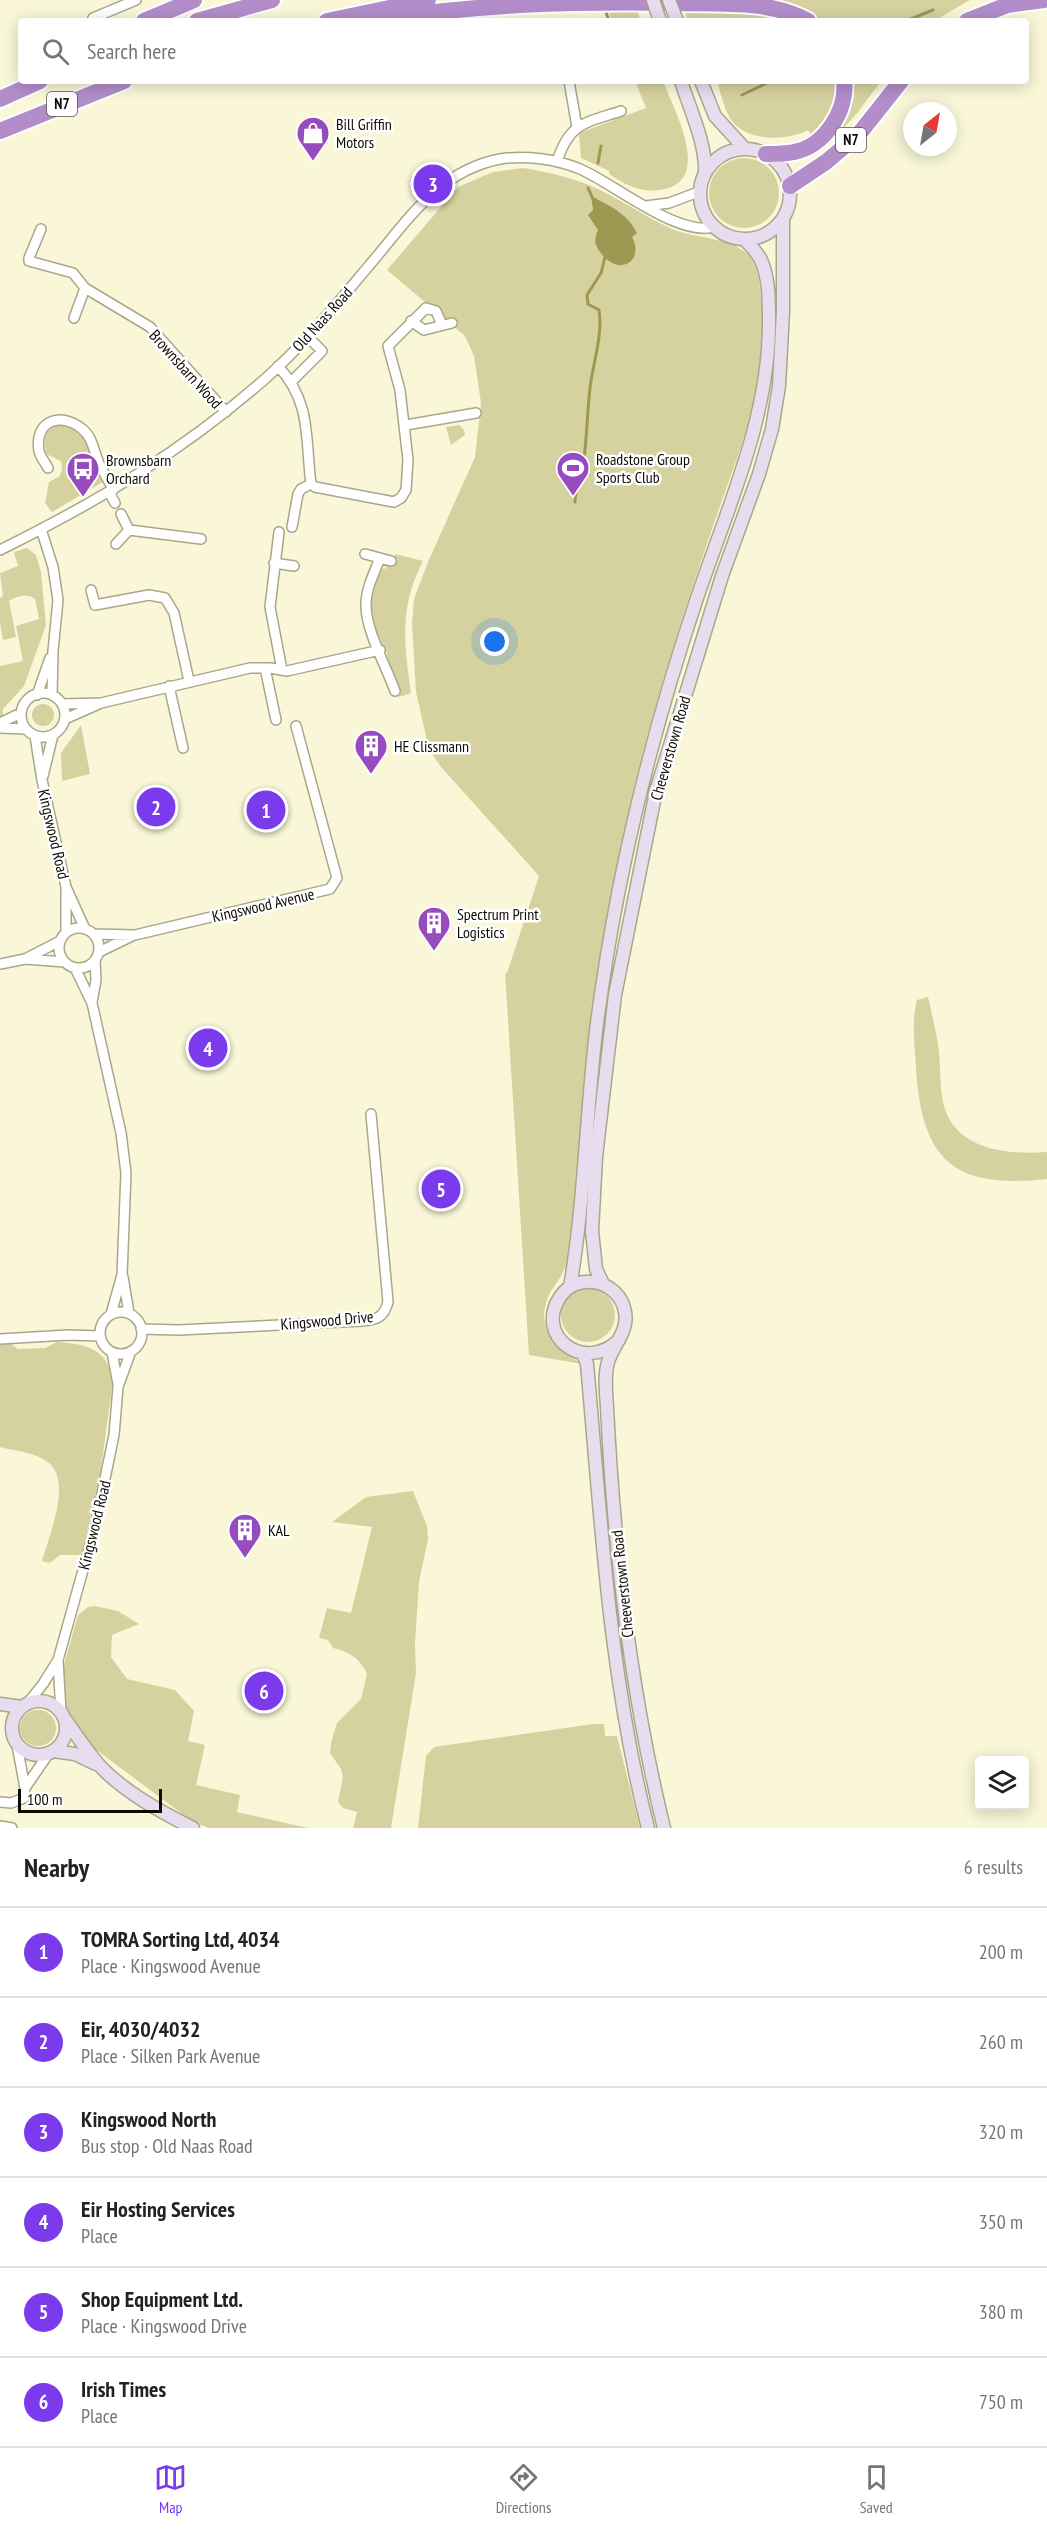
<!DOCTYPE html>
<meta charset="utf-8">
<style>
body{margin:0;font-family:"PT Sans Narrow",sans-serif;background:#f2f2f2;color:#222}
.controls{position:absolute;right:18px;bottom:18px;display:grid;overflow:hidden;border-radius:6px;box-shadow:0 3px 15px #0003}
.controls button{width:54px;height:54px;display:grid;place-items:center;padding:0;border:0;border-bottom:2px solid #e0e0e0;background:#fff;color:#222;font:30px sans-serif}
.compass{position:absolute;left:903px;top:102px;width:54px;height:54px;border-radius:50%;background:#fff;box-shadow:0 3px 15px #0003;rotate:31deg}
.scale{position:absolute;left:18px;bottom:15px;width:144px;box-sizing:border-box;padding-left:6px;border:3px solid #0d0c03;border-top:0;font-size:16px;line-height:21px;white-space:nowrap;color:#0d0c03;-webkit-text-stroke:4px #fff;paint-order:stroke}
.you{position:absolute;left:495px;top:642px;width:21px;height:21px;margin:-15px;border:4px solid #fff;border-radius:50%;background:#1a73e8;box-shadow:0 0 0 9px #1a73e833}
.badge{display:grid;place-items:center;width:39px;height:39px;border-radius:50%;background:#7c3aed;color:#fff;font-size:20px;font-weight:700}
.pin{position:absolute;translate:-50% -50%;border:3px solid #fff;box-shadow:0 2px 6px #0006}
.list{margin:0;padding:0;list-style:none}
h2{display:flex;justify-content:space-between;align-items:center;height:78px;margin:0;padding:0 24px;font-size:26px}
h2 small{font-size:20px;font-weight:400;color:#767676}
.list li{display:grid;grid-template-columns:39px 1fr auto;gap:18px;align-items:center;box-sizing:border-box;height:90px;padding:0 24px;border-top:2px solid #e0e0e0}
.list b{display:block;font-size:22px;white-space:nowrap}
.list p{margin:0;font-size:20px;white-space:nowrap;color:#767676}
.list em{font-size:20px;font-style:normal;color:#767676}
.icon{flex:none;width:33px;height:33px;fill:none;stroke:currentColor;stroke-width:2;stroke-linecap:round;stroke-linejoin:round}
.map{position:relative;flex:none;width:1047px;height:1828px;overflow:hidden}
.search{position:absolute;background:#fff;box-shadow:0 3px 15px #0003;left:18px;right:18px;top:18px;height:66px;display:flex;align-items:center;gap:15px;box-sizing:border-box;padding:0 21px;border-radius:6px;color:#767676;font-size:22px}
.sheet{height:618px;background:#fff}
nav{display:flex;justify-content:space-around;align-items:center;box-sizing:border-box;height:84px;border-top:2px solid #e0e0e0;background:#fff;font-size:16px;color:#767676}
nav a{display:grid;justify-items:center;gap:3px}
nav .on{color:#7c3aed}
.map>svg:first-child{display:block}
.green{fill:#d6d2a0}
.water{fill:#9e9852}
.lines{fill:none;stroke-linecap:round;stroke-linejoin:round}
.stream{stroke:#9e9852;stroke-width:3}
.street-casing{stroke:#a9a78a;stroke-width:12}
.secondary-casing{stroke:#a9a78a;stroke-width:15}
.highway-casing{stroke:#fff;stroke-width:20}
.street{stroke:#fff;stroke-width:9}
.secondary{stroke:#e8ddef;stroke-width:12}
.highway{stroke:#b28dca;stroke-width:16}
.secondary-bridge-casing{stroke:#a9a78a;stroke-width:15;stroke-linecap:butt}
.secondary-bridge{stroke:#e8ddef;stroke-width:12}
.labels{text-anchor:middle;stroke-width:5;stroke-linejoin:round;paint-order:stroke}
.shield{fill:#fff;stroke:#56554f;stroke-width:1.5}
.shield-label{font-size:15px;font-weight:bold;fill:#0d0c03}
.poi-label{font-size:16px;fill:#0d0c03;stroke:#fff;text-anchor:start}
.street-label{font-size:16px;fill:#0d0c03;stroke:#fff}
</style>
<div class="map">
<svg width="1047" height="1828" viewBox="0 0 1047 1828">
<rect width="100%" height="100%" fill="#f9f7d8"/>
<path class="green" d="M 774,0 L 970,0 L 934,21 L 822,21 L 801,7 Z
M 684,9 L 752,12 L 795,21 L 688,21 Z
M 637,11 L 641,21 L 612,21 L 609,12 Z
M 635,81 L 663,81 C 674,110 712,178 665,189 C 642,194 627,186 609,174 L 609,171 L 581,158 L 579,133 L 646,108 Z
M 717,81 L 837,81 C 835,103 828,122 812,137 L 808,130 C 787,141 748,142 732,121 C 724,110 721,94 717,81 Z
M 850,81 L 881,81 L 858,112 L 835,138 L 831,133 Z
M709 193a35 35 0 1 1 70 0a35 35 0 1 1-70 0Z
M 523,168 C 548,172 575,178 598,189 C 623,201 646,217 672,229 C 697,240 740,236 754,263 C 760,276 760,290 762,305 C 770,378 743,441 719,509 C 681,618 646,727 622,840 C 595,966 585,1096 574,1224 C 572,1240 570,1258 563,1272 C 558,1283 549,1291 546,1303 C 537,1332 561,1350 582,1364 L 529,1355 L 505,973 L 507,973 L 539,876 L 441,767 L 429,749 L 416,692 L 412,624 L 414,599 L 428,562 L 475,457 L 481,403 L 474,356 L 465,336 L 387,270 L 458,187 L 493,172 Z
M 59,424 C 90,428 91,460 103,482 L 52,512 L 45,503 L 49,482 L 60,476 L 62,469 L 61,461 L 46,454 L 44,438 L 47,430 Z
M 459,425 L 464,430 L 465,435 L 451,445 L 446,427 Z
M 27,548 L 36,555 L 41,572 L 46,625 L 24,686 L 3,709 L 3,716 L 0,718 L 0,666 L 23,661 L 16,626 L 39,619 L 35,599 C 28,593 16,596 9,601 L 16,637 L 3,640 L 0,623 L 0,598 L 3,596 L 0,573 L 18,566 L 14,552 Z
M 395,554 L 423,561 C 399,607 404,643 411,693 L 399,697 L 387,654 L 376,632 L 371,613 L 371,599 L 381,568 L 385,569 L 387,565 L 391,566 Z
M32 715a11 11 0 1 1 22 0a11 11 0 1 1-22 0Z
M 81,725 L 90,774 L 62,781 L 61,753 Z
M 928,997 C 932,1015 937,1034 939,1052 C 941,1071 939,1095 946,1112 C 961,1151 1012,1155 1047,1152 L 1047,1179 C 955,1189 922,1162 916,1069 C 915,1046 911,1023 917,1000 Z
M561 1315a27 27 0 1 1 54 0a27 27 0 1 1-54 0Z
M 57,1342 C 86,1344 107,1348 113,1380 L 101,1469 L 83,1550 L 80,1555 L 60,1555 L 50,1563 L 42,1561 C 49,1536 72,1482 49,1463 C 35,1452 16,1451 0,1447 L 0,1344 L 11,1344 L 18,1349 L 45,1348 Z
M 413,1491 L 427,1526 L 428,1539 L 419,1582 L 415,1642 L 416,1673 L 391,1828 L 353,1828 L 357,1812 L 343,1808 L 338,1802 L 343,1777 L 341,1769 L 330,1753 L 331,1743 L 337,1723 L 361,1699 L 367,1674 C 360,1658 349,1652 333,1648 L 328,1640 L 319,1638 L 327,1608 L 351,1613 L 372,1527 L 332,1522 L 366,1497 Z
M 95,1606 L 118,1611 L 139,1624 L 112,1635 L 111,1657 L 127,1679 L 175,1690 L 194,1711 L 188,1741 L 205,1745 L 196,1785 L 240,1795 L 237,1812 L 308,1828 L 209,1828 L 193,1822 L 87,1743 L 66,1707 L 62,1677 L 65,1661 L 78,1615 L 88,1607 Z
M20 1728a18 18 0 1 1 36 0a18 18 0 1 1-36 0Z
M 593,1724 L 604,1724 L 605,1736 L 617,1736 L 640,1828 L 418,1828 L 426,1756 L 434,1747 Z"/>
<path class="water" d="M 591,196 C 610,206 627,213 637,233 L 632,237 C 645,261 619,278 600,252 C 594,244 594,239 598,230 L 588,215 L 593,210 Z"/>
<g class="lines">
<path class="stream" d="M 606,12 L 609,21
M 906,21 L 933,10
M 742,95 L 771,81
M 598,163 L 601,146
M 588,188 L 593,199
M 575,502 C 575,489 580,479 583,466 C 587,440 587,414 590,388 C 593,363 603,335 599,310 L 588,304 L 587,295 L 601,273 L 605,257"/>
<g class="street-casing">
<path id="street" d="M 93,18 L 136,0
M 569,81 L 577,127
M 557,161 C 570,122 585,123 621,111
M 646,206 L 669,203 L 701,191
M 41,229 L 29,258 L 29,261 L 73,273 L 85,288 L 150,327 L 226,412
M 74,318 L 85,288
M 411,321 L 424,330 L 452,323
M 278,366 C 312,403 305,438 311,484 L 315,487 L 394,502 L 401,498 L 406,490 L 408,460 L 400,390 L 388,346 L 426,308 L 436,311 L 442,325
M 291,382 L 322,351 L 313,342
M 406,425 L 476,413
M 48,468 C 45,462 40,457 39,451 C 34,422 59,411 81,428 C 92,436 93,448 98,461 C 102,471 109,480 113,490
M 109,492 L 115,503
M 121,514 L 129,530
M 292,527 L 298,494 L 301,489 L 311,484
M 41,529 L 53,567 L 58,600 L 53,651 L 52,695
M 279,532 L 270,607 L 282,670
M 116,544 L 129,530 L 201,539
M 0,550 C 99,501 183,451 266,378 C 303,345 335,306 367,268 C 406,223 437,171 500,159 C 526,155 556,159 580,169 C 615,184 677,237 715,227
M 365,554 L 391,561
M 380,558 C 374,573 365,591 366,607 C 367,633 386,666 395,691
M 274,563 L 294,566
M 91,590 L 95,605 L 149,595 L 165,598 L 174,613 L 189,681
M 265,668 L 276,720
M 169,686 L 183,748
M21 715a22 22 0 1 1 44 0a22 22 0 1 1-44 0Z
M 37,695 L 50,658
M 62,704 L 101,703 L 250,668 L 270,668 L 287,671 L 380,650
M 65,719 L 99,704
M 0,723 L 21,713
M 0,728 L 26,729
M 35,736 L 42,780 L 66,887 L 85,929
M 43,776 L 53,735
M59 948a20 20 0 1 1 40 0a20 20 0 1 1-40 0Z
M 66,933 L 66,890
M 94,934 L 135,935 L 330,889 L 337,878 L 296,726
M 99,952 L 132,936
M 27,958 L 60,941
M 0,964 L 25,959 L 65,962
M 75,968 L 92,1003 L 121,1133 L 126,1173 L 122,1275 L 111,1314
M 92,1002 L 96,980 L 95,960
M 123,1277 L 129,1313
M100 1333a21 21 0 1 1 42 0a21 21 0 1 1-42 0Z
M 141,1329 L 179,1330 L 362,1321 C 377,1320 384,1317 388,1302 L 371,1114
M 0,1339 L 68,1335 L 100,1336
M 112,1352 L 118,1384
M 26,1705 L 43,1684 L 58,1660
M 61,1713 L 58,1660 L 95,1527 L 114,1435 L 118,1387 L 131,1351
M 25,1788 L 49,1753
M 0,1802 L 11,1803 L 24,1798 L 25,1788 L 17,1745
M 0,1826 L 12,1828"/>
</g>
<g class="secondary-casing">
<path id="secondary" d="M 681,81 C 690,110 706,142 705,173
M 701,81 L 715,116 L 745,149
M700 194a45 45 0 1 1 90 0a45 45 0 1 1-90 0Z
M 603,1284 L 596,1269 L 592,1231 L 596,1157 L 615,995 L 656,791 L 722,576 L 759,474 L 772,429 L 779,386 L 783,311 L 783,219
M 570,1287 C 585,1200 586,1110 597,1023 C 616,878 650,738 696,601 C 727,508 770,418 769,319 C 769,300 769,278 761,260 C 757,252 750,245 744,239
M 619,1340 C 584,1374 534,1336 560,1297 C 578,1270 620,1281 625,1312 C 629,1331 613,1345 608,1362 C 604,1376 606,1392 607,1407 C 614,1549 630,1690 664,1828
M 583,1354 L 587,1364 C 601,1519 609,1676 648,1828
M12 1728a27 27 0 1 1 54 0a27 27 0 1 1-54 0Z
M 0,1704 L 22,1707
M 65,1719 C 76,1735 87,1751 99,1765 C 124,1792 161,1812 193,1828
M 53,1751 L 75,1754 L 96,1764"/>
</g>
<g class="highway-casing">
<path id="highway" d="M 144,21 L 194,0
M 197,21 L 272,0
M 327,21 L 428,0
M 370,21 C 473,4 575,1 679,3 C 720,4 771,0 808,21
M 967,21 L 1007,5 L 1044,0
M 0,99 L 40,81
M 0,131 L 124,81
M 766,154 C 775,154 785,154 794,152 C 824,147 848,110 844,81
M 790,186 L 826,162 L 859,134 L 901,81"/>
</g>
<use href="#street" class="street"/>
<use href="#secondary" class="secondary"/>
<use href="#highway" class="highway"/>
<g class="secondary-bridge-casing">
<path id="secondary-bridge" d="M 653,0 L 660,21
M 669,0 L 677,21"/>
</g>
<use href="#secondary-bridge" class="secondary-bridge"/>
</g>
<defs>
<g id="shop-pin" transform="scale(1.725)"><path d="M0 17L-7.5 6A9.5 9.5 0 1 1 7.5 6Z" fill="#964cbe" stroke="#fff"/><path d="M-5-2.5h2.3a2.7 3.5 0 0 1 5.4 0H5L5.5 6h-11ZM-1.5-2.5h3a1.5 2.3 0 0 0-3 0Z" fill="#fff"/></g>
<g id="stadium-pin" transform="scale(1.725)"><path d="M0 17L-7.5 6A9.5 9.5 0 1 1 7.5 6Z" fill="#964cbe" stroke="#fff"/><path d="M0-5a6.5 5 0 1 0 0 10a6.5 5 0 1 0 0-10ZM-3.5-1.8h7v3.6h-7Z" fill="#fff"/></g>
<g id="bus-pin" transform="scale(1.725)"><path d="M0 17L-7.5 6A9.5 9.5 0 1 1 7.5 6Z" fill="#964cbe" stroke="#fff"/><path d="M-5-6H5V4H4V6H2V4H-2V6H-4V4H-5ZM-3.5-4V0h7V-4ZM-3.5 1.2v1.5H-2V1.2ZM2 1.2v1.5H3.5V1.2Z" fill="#fff"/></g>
<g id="building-pin" transform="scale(1.725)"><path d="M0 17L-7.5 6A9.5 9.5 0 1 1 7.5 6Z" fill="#964cbe" stroke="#fff"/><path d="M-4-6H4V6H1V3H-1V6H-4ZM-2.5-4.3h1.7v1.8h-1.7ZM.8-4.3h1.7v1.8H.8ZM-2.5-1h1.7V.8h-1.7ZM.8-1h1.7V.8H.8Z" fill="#fff"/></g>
</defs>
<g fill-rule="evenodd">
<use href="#shop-pin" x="313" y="133"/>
<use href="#stadium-pin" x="573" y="468"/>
<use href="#bus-pin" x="83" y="469"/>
<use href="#building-pin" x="371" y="746"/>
<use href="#building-pin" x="434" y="923"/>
<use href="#building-pin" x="245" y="1530"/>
</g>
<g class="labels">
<g class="shield">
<rect x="47" y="92" width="30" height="24" rx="4.5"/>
<rect x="836" y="128" width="30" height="24" rx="4.5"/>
</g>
<g class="shield-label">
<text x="62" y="109">N7</text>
<text x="851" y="145">N7</text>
</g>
<g class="poi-label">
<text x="336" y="130">Bill Griffin<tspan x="336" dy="18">Motors</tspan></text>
<text x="596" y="465">Roadstone Group<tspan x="596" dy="18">Sports Club</tspan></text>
<text x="106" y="466">Brownsbarn<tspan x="106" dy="18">Orchard</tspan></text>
<text x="394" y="752">HE Clissmann</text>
<text x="457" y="920">Spectrum Print<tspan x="457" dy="18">Logistics</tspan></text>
<text x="268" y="1536">KAL</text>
</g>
<g class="street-label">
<text transform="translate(322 319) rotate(-48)" y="6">Old Naas Road</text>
<text transform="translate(186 369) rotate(48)" y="6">Brownsbarn Wood</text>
<text transform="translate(670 748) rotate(-74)" y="6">Cheeverstown Road</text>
<text transform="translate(54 834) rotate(77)" y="6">Kingswood Road</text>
<text transform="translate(263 905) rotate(-13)" y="6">Kingswood Avenue</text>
<text transform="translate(327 1320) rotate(-5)" y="6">Kingswood Drive</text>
<text transform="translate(94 1525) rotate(-76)" y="6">Kingswood Road</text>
<text transform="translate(622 1584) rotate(-96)" y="6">Cheeverstown Road</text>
</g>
</g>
</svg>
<div class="controls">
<button><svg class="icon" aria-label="layers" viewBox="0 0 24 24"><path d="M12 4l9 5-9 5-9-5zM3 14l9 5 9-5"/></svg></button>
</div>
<svg class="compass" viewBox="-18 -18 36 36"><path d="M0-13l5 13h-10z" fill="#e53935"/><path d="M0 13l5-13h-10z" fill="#767676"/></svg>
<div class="scale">100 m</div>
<div class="you"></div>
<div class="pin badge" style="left:266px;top:810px">1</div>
<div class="pin badge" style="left:156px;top:807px">2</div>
<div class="pin badge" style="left:433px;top:184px">3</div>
<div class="pin badge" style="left:208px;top:1048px">4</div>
<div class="pin badge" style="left:441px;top:1189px">5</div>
<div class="pin badge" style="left:264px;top:1691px">6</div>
<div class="search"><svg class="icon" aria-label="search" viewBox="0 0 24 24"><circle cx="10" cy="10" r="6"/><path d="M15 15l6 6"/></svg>Search here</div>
</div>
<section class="sheet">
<h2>Nearby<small>6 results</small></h2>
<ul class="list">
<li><span class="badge">1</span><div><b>TOMRA Sorting Ltd, 4034</b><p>Place · Kingswood Avenue</p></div><em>200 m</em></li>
<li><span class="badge">2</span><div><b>Eir, 4030/4032</b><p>Place · Silken Park Avenue</p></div><em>260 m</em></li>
<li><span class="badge">3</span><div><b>Kingswood North</b><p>Bus stop · Old Naas Road</p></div><em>320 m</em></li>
<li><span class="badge">4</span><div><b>Eir Hosting Services</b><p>Place</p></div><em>350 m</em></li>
<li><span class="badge">5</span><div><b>Shop Equipment Ltd.</b><p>Place · Kingswood Drive</p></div><em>380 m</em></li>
<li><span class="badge">6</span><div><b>Irish Times</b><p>Place</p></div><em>750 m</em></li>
</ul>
</section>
<nav>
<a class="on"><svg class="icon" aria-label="map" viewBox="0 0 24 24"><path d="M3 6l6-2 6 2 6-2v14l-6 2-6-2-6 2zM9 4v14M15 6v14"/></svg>Map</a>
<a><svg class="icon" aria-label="directions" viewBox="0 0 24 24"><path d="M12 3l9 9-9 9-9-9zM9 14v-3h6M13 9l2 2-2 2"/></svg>Directions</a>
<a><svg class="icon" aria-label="saved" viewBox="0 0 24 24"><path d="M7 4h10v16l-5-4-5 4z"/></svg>Saved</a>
</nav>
